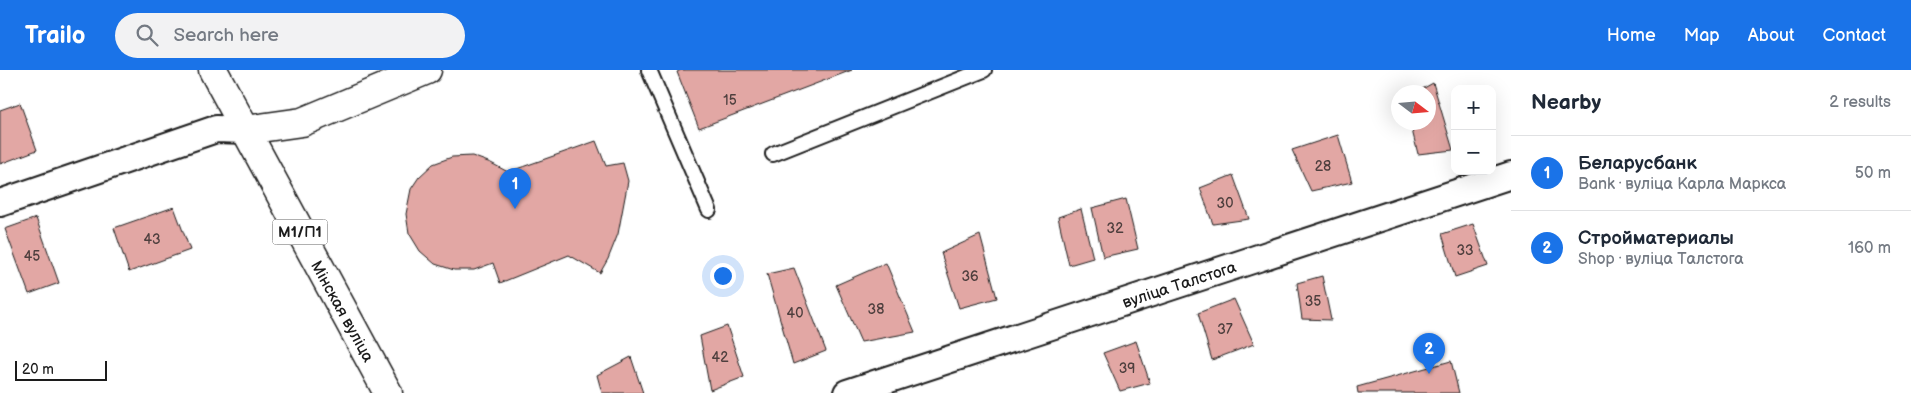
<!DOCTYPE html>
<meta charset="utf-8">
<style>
body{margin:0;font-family:"Balsamiq Sans",sans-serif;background:#f2f2f3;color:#1f2937}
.controls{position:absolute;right:15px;top:15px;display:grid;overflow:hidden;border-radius:10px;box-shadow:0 5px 20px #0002}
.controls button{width:45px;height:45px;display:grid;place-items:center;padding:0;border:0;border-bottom:1px solid #e0e1e3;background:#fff;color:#1f2937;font:25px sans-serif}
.compass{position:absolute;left:1391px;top:15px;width:45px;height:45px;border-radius:50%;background:#fff;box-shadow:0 5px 20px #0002;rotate:106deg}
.scale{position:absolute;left:15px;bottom:12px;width:92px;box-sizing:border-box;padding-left:5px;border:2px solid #1c1c1c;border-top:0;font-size:14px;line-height:18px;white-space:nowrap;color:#1c1c1c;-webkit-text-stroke:4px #fff;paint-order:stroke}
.you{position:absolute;left:722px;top:205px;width:18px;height:18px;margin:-12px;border:4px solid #fff;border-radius:50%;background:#1a73e8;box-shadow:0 0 0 8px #1a73e833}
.badge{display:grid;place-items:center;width:32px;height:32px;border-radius:50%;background:#1a73e8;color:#fff;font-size:16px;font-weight:700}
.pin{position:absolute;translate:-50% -41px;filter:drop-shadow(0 1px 2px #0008)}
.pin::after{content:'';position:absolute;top:26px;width:18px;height:15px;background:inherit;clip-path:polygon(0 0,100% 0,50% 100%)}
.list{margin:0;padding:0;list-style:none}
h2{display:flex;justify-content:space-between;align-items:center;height:65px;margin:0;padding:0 20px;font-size:21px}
h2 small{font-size:16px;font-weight:400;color:#747a83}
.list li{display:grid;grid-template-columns:32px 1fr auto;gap:15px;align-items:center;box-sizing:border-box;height:75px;padding:0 20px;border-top:1px solid #e0e1e3}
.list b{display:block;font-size:19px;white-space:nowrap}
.list p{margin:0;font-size:16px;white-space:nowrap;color:#747a83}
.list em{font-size:16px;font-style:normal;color:#747a83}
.icon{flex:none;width:28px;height:28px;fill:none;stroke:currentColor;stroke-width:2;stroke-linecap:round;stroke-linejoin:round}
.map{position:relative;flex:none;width:1511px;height:323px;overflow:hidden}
header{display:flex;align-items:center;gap:30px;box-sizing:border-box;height:70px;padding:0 25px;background:#1a73e8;color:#fff}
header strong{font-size:24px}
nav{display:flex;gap:28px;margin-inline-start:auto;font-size:18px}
.search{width:350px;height:45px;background:#f2f2f3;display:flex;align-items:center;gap:12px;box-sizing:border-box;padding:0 18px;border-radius:28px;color:#747a83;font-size:19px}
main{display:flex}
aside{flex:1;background:#fff}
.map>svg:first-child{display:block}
.building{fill:#e2a7a4;stroke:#1c1c1c}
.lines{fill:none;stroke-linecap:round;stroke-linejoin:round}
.lane-casing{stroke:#1c1c1c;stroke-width:18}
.street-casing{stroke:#1c1c1c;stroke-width:30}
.secondary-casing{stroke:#1c1c1c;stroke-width:31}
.primary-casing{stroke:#1c1c1c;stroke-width:31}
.lane{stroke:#fff;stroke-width:14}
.street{stroke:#fff;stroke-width:26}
.secondary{stroke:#fff;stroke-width:28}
.primary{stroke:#fff;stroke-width:28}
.labels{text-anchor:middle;stroke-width:4;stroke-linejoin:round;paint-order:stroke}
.number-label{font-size:14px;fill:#4e3f3e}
.shield{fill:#fff;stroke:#606060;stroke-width:1}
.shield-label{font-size:15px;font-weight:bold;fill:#1c1c1c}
.street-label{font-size:16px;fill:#1c1c1c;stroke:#fff}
</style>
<header>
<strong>Trailo</strong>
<div class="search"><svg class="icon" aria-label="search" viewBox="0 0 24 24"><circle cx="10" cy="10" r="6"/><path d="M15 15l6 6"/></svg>Search here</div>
<nav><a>Home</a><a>Map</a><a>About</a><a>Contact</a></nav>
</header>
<main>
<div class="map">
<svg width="1511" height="323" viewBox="0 0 1511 323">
<rect width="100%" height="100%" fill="#fff"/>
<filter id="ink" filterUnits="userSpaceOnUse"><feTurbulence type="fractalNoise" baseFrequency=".02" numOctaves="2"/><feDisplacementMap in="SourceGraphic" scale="10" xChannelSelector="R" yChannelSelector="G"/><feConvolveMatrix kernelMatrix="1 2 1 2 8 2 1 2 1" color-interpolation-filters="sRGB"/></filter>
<g filter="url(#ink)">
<path class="building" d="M 681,0 L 852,0 L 699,58 L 677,2 Z
M 1433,13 L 1453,80 L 1418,84 L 1410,52 L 1428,52 L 1428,22 L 1417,22 Z
M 20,33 L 37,80 L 0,94 L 0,40 Z
M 1338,65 L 1352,112 L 1311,121 L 1292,80 Z
M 596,71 L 606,96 L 623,93 L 628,111 L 618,164 L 608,189 L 600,203 L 569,185 L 500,213 L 493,193 L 474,200 L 454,200 L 435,194 L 420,181 L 409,163 L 406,144 L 411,119 L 419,107 L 433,94 L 452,87 L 472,86 L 491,93 L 508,102 Z
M 1233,105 L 1249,149 L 1213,154 L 1200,118 Z
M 1126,129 L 1138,179 L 1103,187 L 1092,138 Z
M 174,137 L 190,180 L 129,202 L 114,158 Z
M 1081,139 L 1093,188 L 1069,195 L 1058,147 Z
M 36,148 L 59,213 L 29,224 L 5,159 Z
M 1473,154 L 1488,196 L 1455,207 L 1442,164 Z
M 980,165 L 997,228 L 959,238 L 941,183 Z
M 886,193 L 915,262 L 861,272 L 836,215 Z
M 794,198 L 826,281 L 793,294 L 767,204 Z
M 1322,206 L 1331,250 L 1302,249 L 1297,213 Z
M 1234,229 L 1254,274 L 1212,290 L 1198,243 Z
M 727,256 L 744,307 L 710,320 L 700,266 Z
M 1136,271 L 1150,313 L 1120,321 L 1103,283 Z
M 631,287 L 643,323 L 602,323 L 597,305 Z
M 1451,291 L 1459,323 L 1358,323 L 1357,317 Z"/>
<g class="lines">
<g class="lane-casing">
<path id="lane" d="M 649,0 L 709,140
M 773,84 L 984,0"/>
</g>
<g class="street-casing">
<path id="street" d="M 0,133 L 216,59 L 246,60
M 847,323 L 1511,105"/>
</g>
<g class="secondary-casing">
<path id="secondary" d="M 246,60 L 302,52 L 427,0"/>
</g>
<g class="primary-casing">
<path id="primary" d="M 213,0 L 388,323"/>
</g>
<use href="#lane" class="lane"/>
<use href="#street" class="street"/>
<use href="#secondary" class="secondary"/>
<use href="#primary" class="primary"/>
</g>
</g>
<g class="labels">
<g class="number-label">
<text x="730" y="35">15</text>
<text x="1323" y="101">28</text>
<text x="1225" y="138">30</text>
<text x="1115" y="163">32</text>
<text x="152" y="174">43</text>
<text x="1465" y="185">33</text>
<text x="32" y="191">45</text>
<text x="970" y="211">36</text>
<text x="1313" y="236">35</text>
<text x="876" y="244">38</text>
<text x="795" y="248">40</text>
<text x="1225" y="264">37</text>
<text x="720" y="292">42</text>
<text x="1127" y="303">39</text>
</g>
<rect class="shield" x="272.5" y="149.5" width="55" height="25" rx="4"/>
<g class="shield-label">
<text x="300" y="167">М1/П1</text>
</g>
<g class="street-label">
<text transform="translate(1179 214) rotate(-18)" y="6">вуліца Талстога</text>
<text transform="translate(343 241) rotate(61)" y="6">Мінская вуліца</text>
</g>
</g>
</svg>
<div class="controls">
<button>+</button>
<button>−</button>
</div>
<svg class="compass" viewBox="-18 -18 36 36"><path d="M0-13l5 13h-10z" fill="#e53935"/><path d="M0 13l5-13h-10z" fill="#747a83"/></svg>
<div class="scale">20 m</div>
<div class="you"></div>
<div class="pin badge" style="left:515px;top:139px">1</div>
<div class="pin badge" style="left:1429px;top:304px">2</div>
</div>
<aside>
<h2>Nearby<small>2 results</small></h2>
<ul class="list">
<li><span class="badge">1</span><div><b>Беларусбанк</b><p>Bank · вуліца Карла Маркса</p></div><em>50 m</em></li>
<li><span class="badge">2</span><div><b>Стройматериалы</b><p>Shop · вуліца Талстога</p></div><em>160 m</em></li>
</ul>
</aside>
</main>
